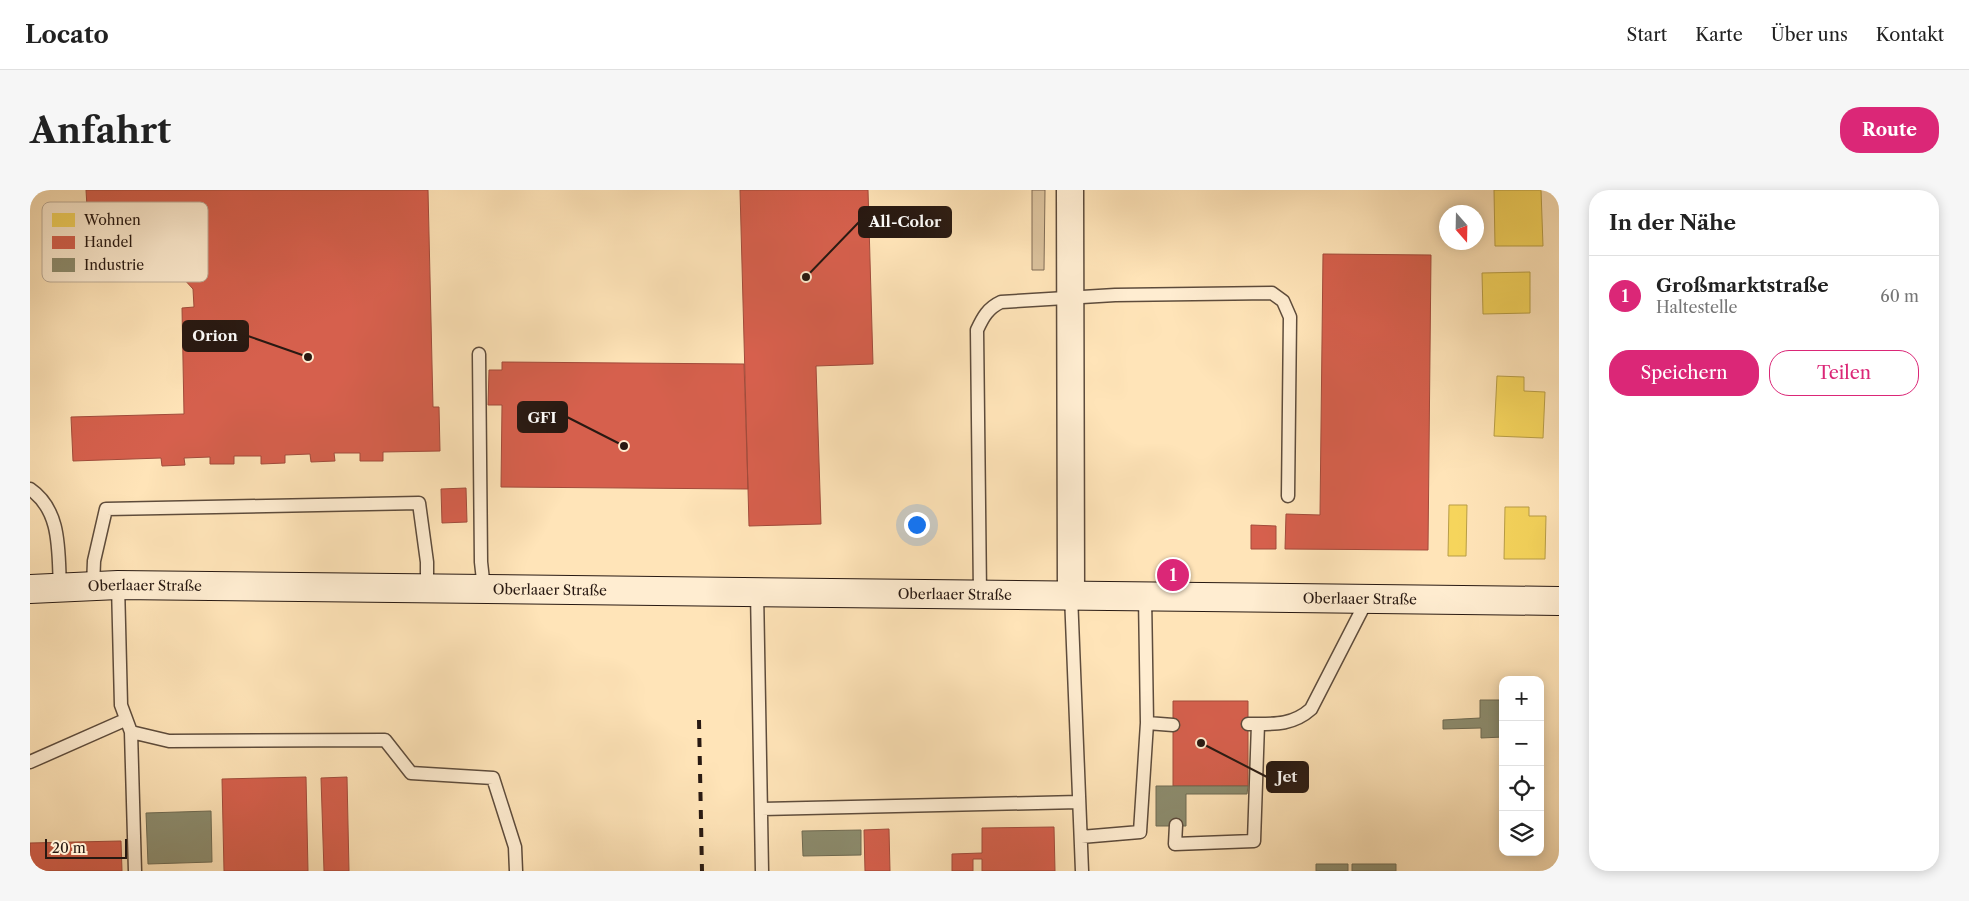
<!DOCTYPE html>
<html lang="de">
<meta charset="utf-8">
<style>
body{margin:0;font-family:"Libre Caslon Text",serif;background:#f6f6f6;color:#222}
.controls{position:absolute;right:15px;bottom:15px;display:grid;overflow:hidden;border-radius:10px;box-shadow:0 2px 12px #0003}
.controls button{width:45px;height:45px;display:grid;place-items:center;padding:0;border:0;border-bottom:1px solid #e0e0e0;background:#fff;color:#222;font:25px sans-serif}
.compass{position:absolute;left:1409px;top:15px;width:45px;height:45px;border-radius:50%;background:#fff;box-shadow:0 2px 12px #0003;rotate:160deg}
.scale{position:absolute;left:15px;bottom:12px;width:82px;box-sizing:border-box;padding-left:5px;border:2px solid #281912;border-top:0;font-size:14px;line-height:18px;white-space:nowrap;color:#281912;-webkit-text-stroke:4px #ffedd1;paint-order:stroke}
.you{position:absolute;left:886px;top:334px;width:18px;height:18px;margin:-12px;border:4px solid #fff;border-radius:50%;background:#1a73e8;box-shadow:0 0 0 8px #1a73e833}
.badge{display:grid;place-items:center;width:32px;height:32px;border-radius:50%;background:#db2777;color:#fff;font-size:16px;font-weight:700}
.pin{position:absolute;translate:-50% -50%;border:2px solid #fff;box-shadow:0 1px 5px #0006}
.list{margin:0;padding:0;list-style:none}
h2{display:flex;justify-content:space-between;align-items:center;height:65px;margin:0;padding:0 20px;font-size:21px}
h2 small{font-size:16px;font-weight:400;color:#767676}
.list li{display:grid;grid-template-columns:32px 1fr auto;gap:15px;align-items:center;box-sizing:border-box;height:80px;padding:0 20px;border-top:1px solid #e0e0e0}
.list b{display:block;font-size:19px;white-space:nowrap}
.list p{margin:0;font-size:16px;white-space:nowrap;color:#767676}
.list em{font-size:16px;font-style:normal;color:#767676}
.actions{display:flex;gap:10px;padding:15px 20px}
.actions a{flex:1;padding:11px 0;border:1px solid #db2777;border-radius:20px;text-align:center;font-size:18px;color:#db2777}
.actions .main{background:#db2777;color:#fff}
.icon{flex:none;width:28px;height:28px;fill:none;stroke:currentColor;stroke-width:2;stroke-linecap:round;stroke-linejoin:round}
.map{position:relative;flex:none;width:1529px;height:681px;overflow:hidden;border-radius:20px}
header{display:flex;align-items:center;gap:30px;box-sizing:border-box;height:70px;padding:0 25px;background:#fff;border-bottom:1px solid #e0e0e0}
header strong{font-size:24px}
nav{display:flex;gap:28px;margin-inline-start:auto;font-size:18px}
.intro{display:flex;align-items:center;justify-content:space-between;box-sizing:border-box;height:120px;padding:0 30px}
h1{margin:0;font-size:35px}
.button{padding:12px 22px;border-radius:20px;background:#db2777;color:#fff;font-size:18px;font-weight:700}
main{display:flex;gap:30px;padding:0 30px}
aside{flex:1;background:#fff;border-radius:20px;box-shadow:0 2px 12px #0003}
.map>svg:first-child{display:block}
.green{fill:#dac19c;stroke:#816d57}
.homes{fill:#f6d55c;stroke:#b89d46}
.shops{fill:#d6604d;stroke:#a24b3b}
.industry{fill:#8c8c6e;stroke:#6e6a52}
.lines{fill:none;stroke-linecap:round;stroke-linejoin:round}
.lane-casing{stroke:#5e4c3c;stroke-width:15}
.street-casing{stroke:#5e4c3c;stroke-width:29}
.secondary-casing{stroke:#281912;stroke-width:30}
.lane{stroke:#ffedd1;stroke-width:12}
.street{stroke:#ffedd1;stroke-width:26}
.secondary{stroke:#ffedd1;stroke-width:28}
.rail{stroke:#281912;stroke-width:4;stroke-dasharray:9 9;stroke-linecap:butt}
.labels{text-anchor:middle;stroke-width:5;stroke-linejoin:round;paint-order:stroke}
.street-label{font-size:14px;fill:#281912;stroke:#ffedd1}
.key{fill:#ffedd1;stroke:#bead98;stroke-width:1}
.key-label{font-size:14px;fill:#281912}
.leader{fill:none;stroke:#281912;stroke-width:2}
.callout-dot{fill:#281912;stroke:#ffedd1;stroke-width:2}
.callout{fill:#281912;stroke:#281912;stroke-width:2}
.callout-label{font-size:15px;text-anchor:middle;font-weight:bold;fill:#fff}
</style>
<header>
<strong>Locato</strong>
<nav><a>Start</a><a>Karte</a><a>Über uns</a><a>Kontakt</a></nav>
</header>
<div class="intro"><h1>Anfahrt</h1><a class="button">Route</a></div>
<main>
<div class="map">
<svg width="1529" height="681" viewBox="0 0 1529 681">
<rect width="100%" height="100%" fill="#ffe4b8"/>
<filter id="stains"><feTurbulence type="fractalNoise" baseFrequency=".004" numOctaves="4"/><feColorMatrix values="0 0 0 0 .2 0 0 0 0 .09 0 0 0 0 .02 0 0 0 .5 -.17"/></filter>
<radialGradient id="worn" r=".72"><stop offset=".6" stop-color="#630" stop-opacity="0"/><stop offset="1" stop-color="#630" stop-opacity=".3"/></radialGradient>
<path class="green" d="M 1002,0 L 1015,0 L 1014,80 L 1002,80 Z"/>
<path class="homes" d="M 1464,0 L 1511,0 L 1513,56 L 1465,56 Z
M 1500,82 L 1500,123 L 1453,124 L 1452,83 Z
M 1467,186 L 1494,187 L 1494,201 L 1515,202 L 1513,248 L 1464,246 Z
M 1419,315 L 1437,315 L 1436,366 L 1418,366 Z
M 1475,317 L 1499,317 L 1499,326 L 1516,326 L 1515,369 L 1474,369 Z"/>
<path class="shops" d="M 56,0 L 398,0 L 403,217 L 409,217 L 410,261 L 353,262 L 353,271 L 330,271 L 330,263 L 304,263 L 305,271 L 281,272 L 280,264 L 255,265 L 255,273 L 231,274 L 231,266 L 204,266 L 204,274 L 180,274 L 180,267 L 154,268 L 155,275 L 132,276 L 131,268 L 43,271 L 41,227 L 154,224 L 152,118 L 164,117 L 163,99 L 152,87 L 163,76 L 151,64 L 156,58 L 119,22 L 114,29 L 103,18 L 90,30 L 76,16 L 57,17 Z
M 710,0 L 838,0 L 843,174 L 786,176 L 791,334 L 719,336 Z
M 1293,64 L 1401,65 L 1398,360 L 1255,359 L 1256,324 L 1290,325 Z
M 472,172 L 714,174 L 718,299 L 471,297 L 472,215 L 458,215 L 459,180 L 472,180 Z
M 436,298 L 437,332 L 412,333 L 411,299 Z
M 1221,335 L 1246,336 L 1246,359 L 1221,359 Z
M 1143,511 L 1218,511 L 1218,596 L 1143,596 Z
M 276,587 L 278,681 L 194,681 L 192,589 Z
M 317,587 L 319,681 L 294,681 L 291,588 Z
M 1024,637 L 1025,681 L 952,681 L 952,669 L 943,669 L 943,681 L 922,681 L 922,664 L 952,663 L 952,638 Z
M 859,639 L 860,681 L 835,681 L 834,640 Z
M 91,651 L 92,681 L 0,681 L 0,653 Z"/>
<path class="industry" d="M 1450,510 L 1473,510 L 1473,547 L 1451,548 L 1451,538 L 1413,539 L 1413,530 L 1450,528 Z
M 1126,596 L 1218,596 L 1217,604 L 1156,604 L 1156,636 L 1126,636 Z
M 181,621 L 182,672 L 118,674 L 116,623 Z
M 831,640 L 831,665 L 773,666 L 772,641 Z
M 1286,674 L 1318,674 L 1318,681 L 1286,681 Z
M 1322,674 L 1366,674 L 1366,681 L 1322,681 Z"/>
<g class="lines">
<g class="lane-casing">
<path id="lane" d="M 449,164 L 451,372 L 454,399
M 0,299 C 32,321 28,362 30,398
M 88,395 L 91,515 L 101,542 L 105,681
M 63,396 L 64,371 L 76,319 L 389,313 L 397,372 L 397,398
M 727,401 L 732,681
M 950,404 L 947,140 C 953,127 958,118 971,112 L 1085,105 L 1242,103 L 1253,111 L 1260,127 L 1258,306
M 1041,405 L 1052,681
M 1115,406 L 1117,533 L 1143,535
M 1218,534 C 1242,534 1262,536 1281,519 L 1338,408
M 101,542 L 139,551 L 355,550 L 381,583 L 463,588 L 485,657 L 486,681
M 0,572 L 95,530
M 731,619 L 1049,612
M 1146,635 L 1145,654 L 1224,651 L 1228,534
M 1051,647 L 1110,642 L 1117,533"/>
</g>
<g class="street-casing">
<path id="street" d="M 1040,0 L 1041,405"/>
</g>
<g class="secondary-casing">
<g id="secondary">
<path id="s1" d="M 0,399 L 88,395 L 1529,411"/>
</g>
</g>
<use href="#lane" class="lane"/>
<use href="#street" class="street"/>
<use href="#secondary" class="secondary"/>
<path class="rail" d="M 669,530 L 672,681"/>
</g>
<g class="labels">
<g class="street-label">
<text dy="5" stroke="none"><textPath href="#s1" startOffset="115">Oberlaaer Straße</textPath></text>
<text dy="5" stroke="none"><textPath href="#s1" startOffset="520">Oberlaaer Straße</textPath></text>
<text dy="5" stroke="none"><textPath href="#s1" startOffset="925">Oberlaaer Straße</textPath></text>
<text dy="5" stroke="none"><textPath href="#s1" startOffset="1330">Oberlaaer Straße</textPath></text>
</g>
</g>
<rect x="12" y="12" width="166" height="80" rx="8" class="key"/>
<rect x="22" y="23" width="23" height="14" fill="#f6d55c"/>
<rect x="22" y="46" width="23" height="13" fill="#d6604d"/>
<rect x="22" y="68" width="23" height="14" fill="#8c8c6e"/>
<g class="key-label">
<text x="54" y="35">Wohnen</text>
<text x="54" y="57">Handel</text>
<text x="54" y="80">Industrie</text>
</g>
<path class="leader" d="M776 87L829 32M278 167L218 146M594 256L537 227M1171 553L1237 587"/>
<g class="callout-dot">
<circle cx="776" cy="87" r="5"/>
<circle cx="278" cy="167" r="5"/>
<circle cx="594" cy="256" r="5"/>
<circle cx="1171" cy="553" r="5"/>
</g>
<g class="callout">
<rect x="829" y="17" width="92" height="30" rx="5"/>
<rect x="153" y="131" width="65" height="30" rx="5"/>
<rect x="488" y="212" width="49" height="30" rx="5"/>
<rect x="1237" y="572" width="41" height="30" rx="5"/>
</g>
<g class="callout-label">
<text x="875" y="37">All-Color</text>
<text x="185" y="151">Orion</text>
<text x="512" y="233">GFI</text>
<text x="1257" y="592">Jet</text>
</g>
<rect width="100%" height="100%" filter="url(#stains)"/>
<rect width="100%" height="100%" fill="url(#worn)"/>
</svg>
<div class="controls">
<button>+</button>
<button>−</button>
<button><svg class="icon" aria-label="locate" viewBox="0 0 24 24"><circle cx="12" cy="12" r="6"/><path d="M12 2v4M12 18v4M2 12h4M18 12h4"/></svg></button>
<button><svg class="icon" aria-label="layers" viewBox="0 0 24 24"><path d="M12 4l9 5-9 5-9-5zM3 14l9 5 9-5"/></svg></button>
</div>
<svg class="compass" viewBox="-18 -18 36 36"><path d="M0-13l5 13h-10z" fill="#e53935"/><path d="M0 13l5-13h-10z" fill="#767676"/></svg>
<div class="scale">20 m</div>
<div class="you"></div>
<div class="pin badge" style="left:1143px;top:385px">1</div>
</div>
<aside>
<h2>In der Nähe<small></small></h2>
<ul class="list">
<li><span class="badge">1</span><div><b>Großmarktstraße</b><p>Haltestelle</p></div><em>60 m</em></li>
</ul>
<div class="actions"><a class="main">Speichern</a><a>Teilen</a></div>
</aside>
</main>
